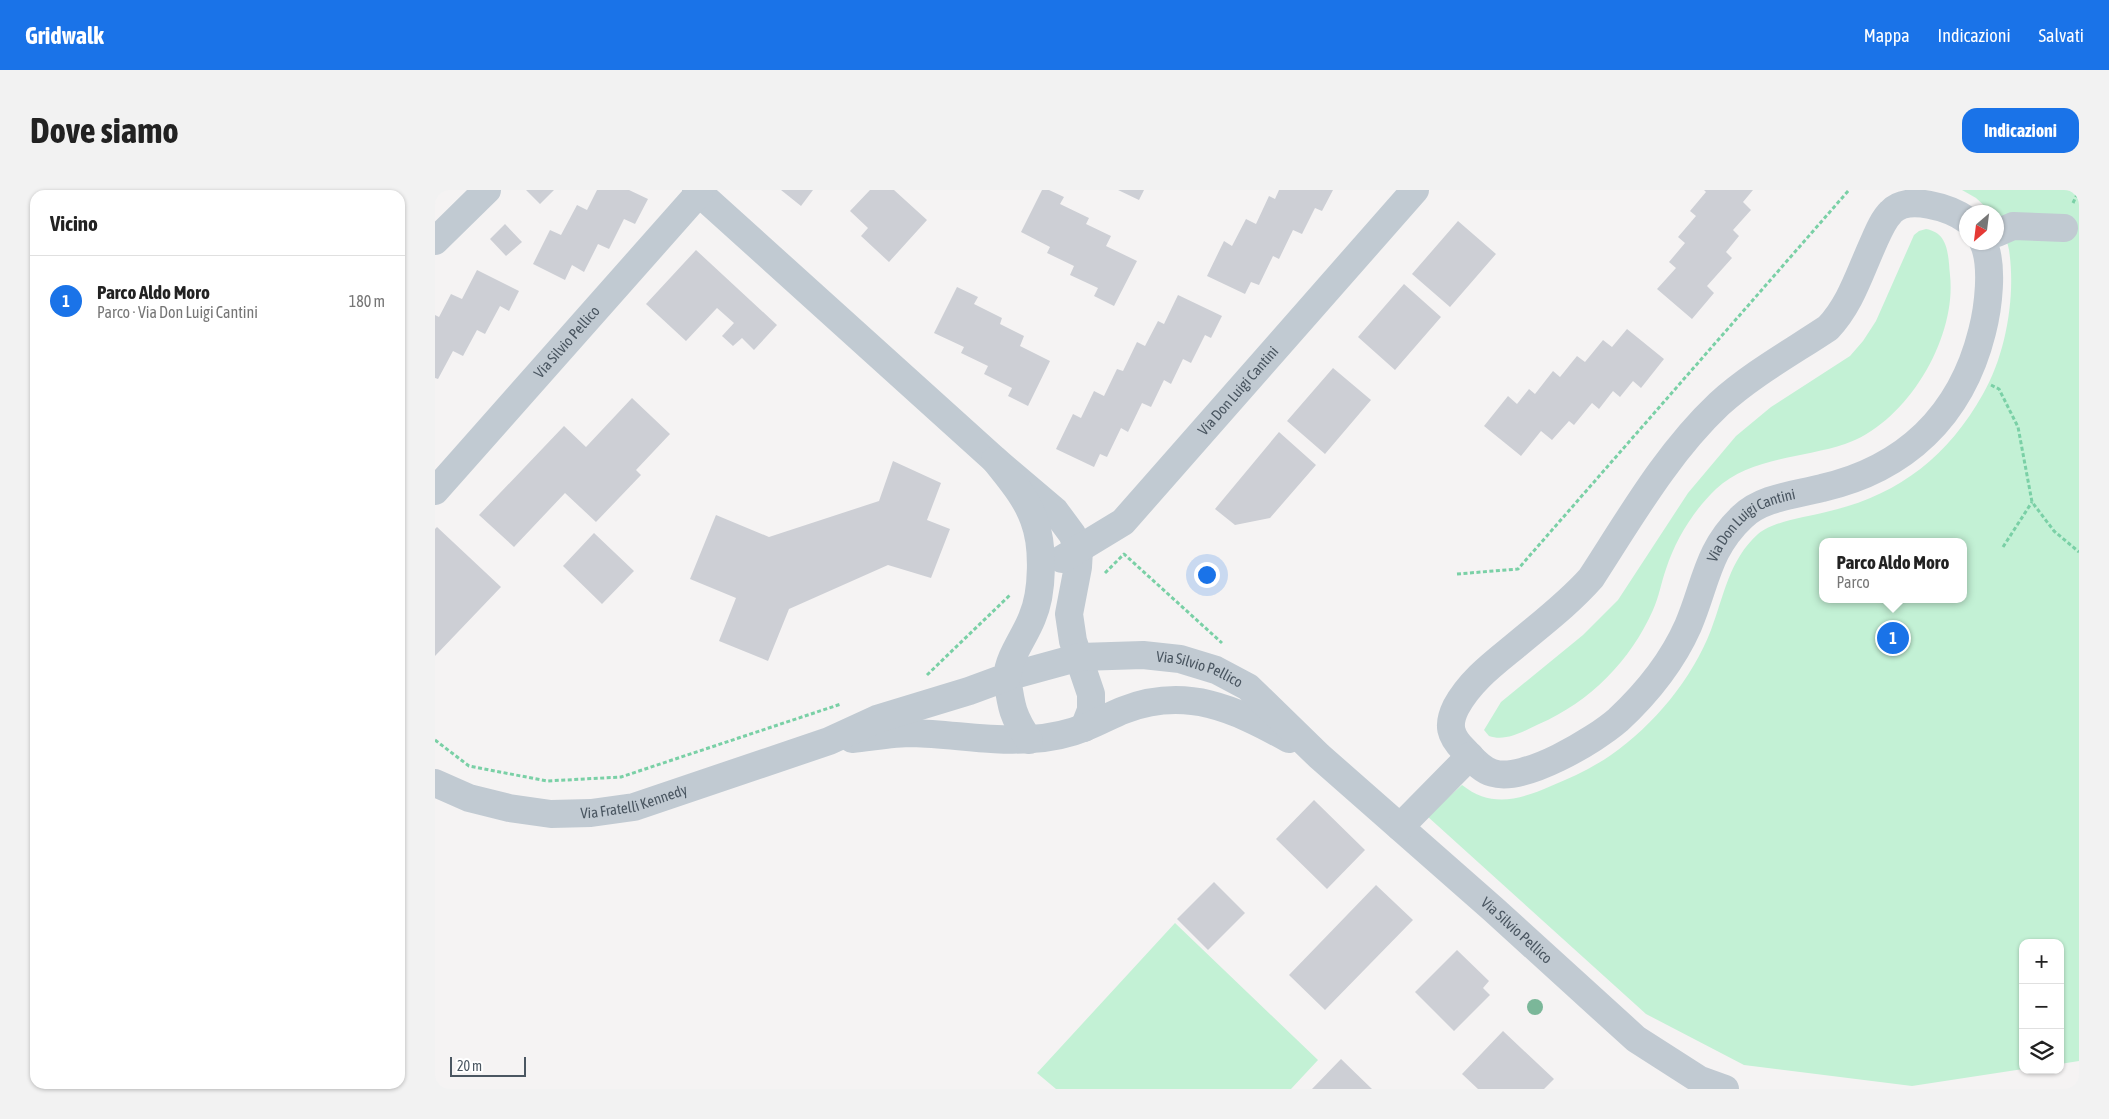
<!DOCTYPE html>
<html lang="it">
<meta charset="utf-8">
<style>
body{margin:0;font-family:"Asap Condensed",sans-serif;background:#f2f2f2;color:#222}
.controls{position:absolute;right:15px;bottom:15px;display:grid;overflow:hidden;border-radius:10px;box-shadow:0 1px 4px #0004}
.controls button{width:45px;height:45px;display:grid;place-items:center;padding:0;border:0;border-bottom:1px solid #e0e0e0;background:#fff;color:#222;font:25px sans-serif}
.compass{position:absolute;left:1524px;top:15px;width:45px;height:45px;border-radius:50%;background:#fff;box-shadow:0 1px 4px #0004;rotate:208deg}
.scale{position:absolute;left:15px;bottom:12px;width:76px;box-sizing:border-box;padding-left:5px;border:2px solid #4a5661;border-top:0;font-size:14px;line-height:18px;white-space:nowrap;color:#4a5661;-webkit-text-stroke:4px #fff;paint-order:stroke}
.you{position:absolute;left:771px;top:384px;width:18px;height:18px;margin:-12px;border:4px solid #fff;border-radius:50%;background:#1a73e8;box-shadow:0 0 0 8px #1a73e833}
.badge{display:grid;place-items:center;width:32px;height:32px;border-radius:50%;background:#1a73e8;color:#fff;font-size:16px;font-weight:700}
.pin{position:absolute;translate:-50% -50%;border:2px solid #fff;box-shadow:0 1px 5px #0006}
.popup{position:absolute;left:1384px;top:348px;width:148px;height:65px;box-sizing:border-box;display:grid;place-content:center;border-radius:10px;background:#fff;filter:drop-shadow(0 1px 4px #0005);font-size:16px;white-space:nowrap;color:#767676}
.popup b{font-size:19px;color:#222}
.popup::after{content:'';position:absolute;left:50%;top:100%;margin-left:-10px;border:10px solid transparent;border-top-color:#fff}
.list{margin:0;padding:0;list-style:none}
h2{display:flex;justify-content:space-between;align-items:center;height:65px;margin:0;padding:0 20px;font-size:21px}
h2 small{font-size:16px;font-weight:400;color:#767676}
.list li{display:grid;grid-template-columns:32px 1fr auto;gap:15px;align-items:center;box-sizing:border-box;height:90px;padding:0 20px;border-top:1px solid #e0e0e0}
.list b{display:block;font-size:19px;white-space:nowrap}
.list p{margin:0;font-size:16px;white-space:nowrap;color:#767676}
.list em{font-size:16px;font-style:normal;color:#767676}
.icon{flex:none;width:28px;height:28px;fill:none;stroke:currentColor;stroke-width:2;stroke-linecap:round;stroke-linejoin:round}
.map{position:relative;flex:none;width:1644px;height:899px;overflow:hidden;border-radius:15px}
header{display:flex;align-items:center;gap:30px;box-sizing:border-box;height:70px;padding:0 25px;background:#1a73e8;color:#fff}
header strong{font-size:24px}
nav{display:flex;gap:28px;margin-inline-start:auto;font-size:18px}
.intro{display:flex;align-items:center;justify-content:space-between;box-sizing:border-box;height:120px;padding:0 30px}
h1{margin:0;font-size:35px}
.button{padding:12px 22px;border-radius:15px;background:#1a73e8;color:#fff;font-size:18px;font-weight:700}
main{display:flex;gap:30px;padding:0 30px}
aside{flex:1;background:#fff;border-radius:15px;box-shadow:0 1px 4px #0004}
.map>svg:first-child{display:block}
.green{fill:#c3f1d5;fill-rule:evenodd}
.building{fill:#cdcfd5}
.lines{fill:none;stroke-linecap:round;stroke-linejoin:round}
.path{stroke:#7ad0a6;stroke-width:3;stroke-dasharray:4 2.5;stroke-linecap:butt}
.minor{stroke:#c1cad2;stroke-width:28}
.tree{fill:#7bb799}
.labels{text-anchor:middle;stroke-width:4;stroke-linejoin:round;paint-order:stroke}
.street-label{font-size:15px;fill:#4a5661;stroke:#fff}
</style>
<header>
<strong>Gridwalk</strong>
<nav><a>Mappa</a><a>Indicazioni</a><a>Salvati</a></nav>
</header>
<div class="intro"><h1>Dove siamo</h1><a class="button">Indicazioni</a></div>
<main>
<aside>
<h2>Vicino<small></small></h2>
<ul class="list">
<li><span class="badge">1</span><div><b>Parco Aldo Moro</b><p>Parco · Via Don Luigi Cantini</p></div><em>180 m</em></li>
</ul>
</aside>
<div class="map">
<svg width="1644" height="899" viewBox="0 0 1644 899">
<rect width="100%" height="100%" fill="#f5f3f3"/>
<path class="green" d="M 1527,0 L 1644,0 L 1644,871 L 1625,874 L 1625,753 L 1588,753 L 1588,879 L 1477,896 L 1309,875 L 1211,824 L 992,626 L 1027,595 C 1056,618 1084,610 1116,596 C 1136,588 1157,578 1176,565 C 1219,535 1257,489 1276,440 C 1289,406 1294,370 1323,344 C 1338,331 1372,327 1391,322 C 1462,306 1512,268 1548,204 C 1571,164 1581,106 1574,60 C 1572,46 1562,36 1562,22 L 1556,22 L 1541,8 ZM 1388,352 L 1528,352 L 1528,409 L 1388,409 Z
M 1491,39 C 1514,43 1513,65 1515,85 C 1522,148 1472,233 1410,254 C 1369,268 1315,267 1281,299 C 1258,321 1241,349 1231,379 C 1226,393 1224,407 1218,420 C 1196,470 1155,512 1104,534 C 1089,541 1071,552 1054,546 L 1049,540 L 1066,512 L 1148,445 L 1183,410 L 1253,303 L 1301,246 L 1336,217 L 1415,166 L 1428,151 L 1441,131 L 1479,45 L 1484,41 Z
M 740,733 L 883,870 L 856,899 L 621,899 L 602,883 Z"/>
<path class="building" d="M 91,0 L 119,0 L 105,14 Z
M 162,0 L 194,0 L 213,9 L 200,34 L 189,29 L 174,59 L 163,54 L 149,82 L 137,75 L 130,90 L 98,74 L 115,40 L 126,45 L 142,15 L 152,20 Z
M 346,0 L 378,0 L 366,16 Z
M 435,0 L 459,0 L 492,30 L 454,72 L 426,46 L 433,38 L 415,21 Z
M 607,0 L 614,0 L 629,7 L 625,14 L 654,28 L 651,34 L 676,46 L 671,56 L 702,71 L 679,116 L 659,106 L 663,98 L 635,85 L 639,76 L 612,63 L 615,57 L 586,42 Z
M 683,0 L 709,0 L 704,10 Z
M 844,0 L 898,0 L 887,21 L 880,18 L 867,44 L 858,40 L 844,69 L 838,66 L 824,95 L 816,92 L 810,104 L 772,86 L 789,51 L 797,56 L 811,29 L 821,34 L 834,6 L 840,9 Z
M 1269,0 L 1318,0 L 1308,12 L 1316,20 L 1298,40 L 1304,46 L 1291,62 L 1297,68 L 1272,96 L 1279,103 L 1257,129 L 1222,99 L 1241,78 L 1234,72 L 1250,53 L 1243,47 L 1261,26 L 1255,21 L 1271,2 Z
M 1023,31 L 1061,64 L 1015,117 L 977,84 Z
M 70,34 L 87,52 L 71,66 L 55,49 Z
M 261,60 L 342,135 L 319,160 L 307,148 L 298,156 L 287,146 L 299,133 L 282,118 L 251,151 L 211,114 Z
M 42,80 L 84,101 L 74,121 L 65,116 L 50,144 L 42,140 L 28,166 L 18,161 L 3,189 L 0,188 L 0,125 L 4,127 L 16,104 L 27,109 Z
M 969,94 L 1006,127 L 960,180 L 923,147 Z
M 522,97 L 543,107 L 539,114 L 567,128 L 565,134 L 589,146 L 585,156 L 615,171 L 593,216 L 573,206 L 577,198 L 549,184 L 553,176 L 526,163 L 529,157 L 499,143 Z
M 743,105 L 787,126 L 776,148 L 770,145 L 756,173 L 748,169 L 736,194 L 729,190 L 716,217 L 707,213 L 693,242 L 686,238 L 672,267 L 665,264 L 659,277 L 621,259 L 638,224 L 646,228 L 659,201 L 669,206 L 682,179 L 688,181 L 702,152 L 710,156 L 723,131 L 729,134 Z
M 1192,139 L 1229,169 L 1206,198 L 1198,191 L 1185,207 L 1178,201 L 1164,219 L 1157,213 L 1139,235 L 1134,231 L 1117,250 L 1106,241 L 1086,266 L 1049,236 L 1073,206 L 1082,214 L 1094,199 L 1100,204 L 1118,181 L 1125,187 L 1142,166 L 1150,172 L 1168,150 L 1177,157 Z
M 898,178 L 936,210 L 890,264 L 852,231 Z
M 197,208 L 235,244 L 201,280 L 206,285 L 161,332 L 130,303 L 79,357 L 44,325 L 129,236 L 151,257 Z
M 844,242 L 881,275 L 835,328 L 800,335 L 780,319 Z
M 458,271 L 506,293 L 492,330 L 515,339 L 496,388 L 453,375 L 354,419 L 333,471 L 284,451 L 301,408 L 255,389 L 281,325 L 334,347 L 444,311 Z
M 2,337 L 66,397 L 0,466 L 0,339 Z
M 159,343 L 199,381 L 167,414 L 128,376 Z
M 879,610 L 930,660 L 892,699 L 841,649 Z
M 779,692 L 810,723 L 773,760 L 742,729 Z
M 941,695 L 978,730 L 890,820 L 854,785 Z
M 1022,760 L 1054,791 L 1048,798 L 1055,805 L 1019,841 L 980,802 Z
M 1068,841 L 1119,889 L 1109,899 L 1043,899 L 1027,884 Z
M 906,869 L 937,899 L 877,899 Z"/>
<g class="lines">
<path class="path" d="M 1638,13 L 1644,0
M 1556,195 L 1564,199 L 1583,237 L 1597,312 L 1619,341 L 1644,362
M 1568,357 L 1597,312
M 670,383 L 689,364 L 787,453
M 1022,384 L 1083,379 L 1414,0
M 492,485 L 576,404
M 0,550 L 34,576 L 112,591 L 186,587 L 406,514"/>
<g class="minor">
<path d="M 261,0 L 560,270 L 620,321 L 637,344 L 644,360 L 643,377 L 634,424 L 638,451 L 656,504 L 656,520 L 649,538"/>
<path id="s1" d="M 1532,30 C 1515,18 1473,4 1456,22 C 1447,31 1442,45 1437,56 C 1424,85 1415,115 1393,138 C 1357,162 1317,184 1284,214 C 1232,263 1195,328 1156,388 C 1133,414 1106,434 1080,456 C 1058,474 1035,491 1021,517 C 1012,535 1015,546 1029,560 C 1037,568 1046,580 1058,583 C 1089,593 1160,550 1183,530 C 1212,503 1237,472 1253,436 C 1271,394 1272,360 1307,327 C 1327,307 1361,305 1387,298 C 1470,279 1526,226 1547,142 C 1553,119 1559,75 1548,52"/>
<path d="M 1562,43 L 1578,36 L 1629,38"/>
<path d="M 0,51 L 52,0"/>
<path id="s2" d="M 0,301 L 264,3"/>
<path id="s3" d="M 627,369 L 688,332 L 980,0"/>
<path d="M 417,549 C 437,547 458,543 478,543 C 517,544 557,552 596,549 C 614,548 634,544 651,537 C 664,532 676,525 689,520 C 751,496 800,519 854,549"/>
<path id="s4" d="M 594,550 C 577,526 576,515 572,487 L 645,467 L 708,465 L 745,469 L 781,480 L 813,497 L 884,566 L 1058,719 L 1201,849 L 1265,890 L 1290,899"/>
<path id="s5" d="M 0,593 L 34,608 L 74,618 L 116,624 L 156,623 L 199,617 L 394,551 L 442,529 L 534,501 L 572,487 C 574,466 589,448 597,428 C 608,403 609,356 599,330 C 591,307 575,289 560,270"/>
<path d="M 965,637 L 1035,566"/>
</g>
</g>
<circle class="tree" cx="1100" cy="817" r="8"/>
<g class="labels">
<g class="street-label">
<text dy="5" stroke="none"><textPath href="#s2" startOffset="199">Via Silvio Pellico</textPath></text>
<text dy="5" stroke="none"><textPath href="#s3" startOffset="246">Via Don Luigi Cantini</textPath></text>
<text dy="5" stroke="none"><textPath href="#s1" startOffset="1219">Via Don Luigi Cantini</textPath></text>
<text dy="5" stroke="none"><textPath href="#s4" startOffset="265">Via Silvio Pellico</textPath></text>
<text dy="5" stroke="none"><textPath href="#s5" startOffset="205">Via Fratelli Kennedy</textPath></text>
<text dy="5" stroke="none"><textPath href="#s4" startOffset="680">Via Silvio Pellico</textPath></text>
</g>
</g>
</svg>
<div class="controls">
<button>+</button>
<button>−</button>
<button><svg class="icon" aria-label="layers" viewBox="0 0 24 24"><path d="M12 4l9 5-9 5-9-5zM3 14l9 5 9-5"/></svg></button>
</div>
<svg class="compass" viewBox="-18 -18 36 36"><path d="M0-13l5 13h-10z" fill="#e53935"/><path d="M0 13l5-13h-10z" fill="#767676"/></svg>
<div class="scale">20 m</div>
<div class="you"></div>
<div class="pin badge" style="left:1458px;top:448px">1</div>
<div class="popup"><b>Parco Aldo Moro</b>Parco</div>
</div>
</main>
